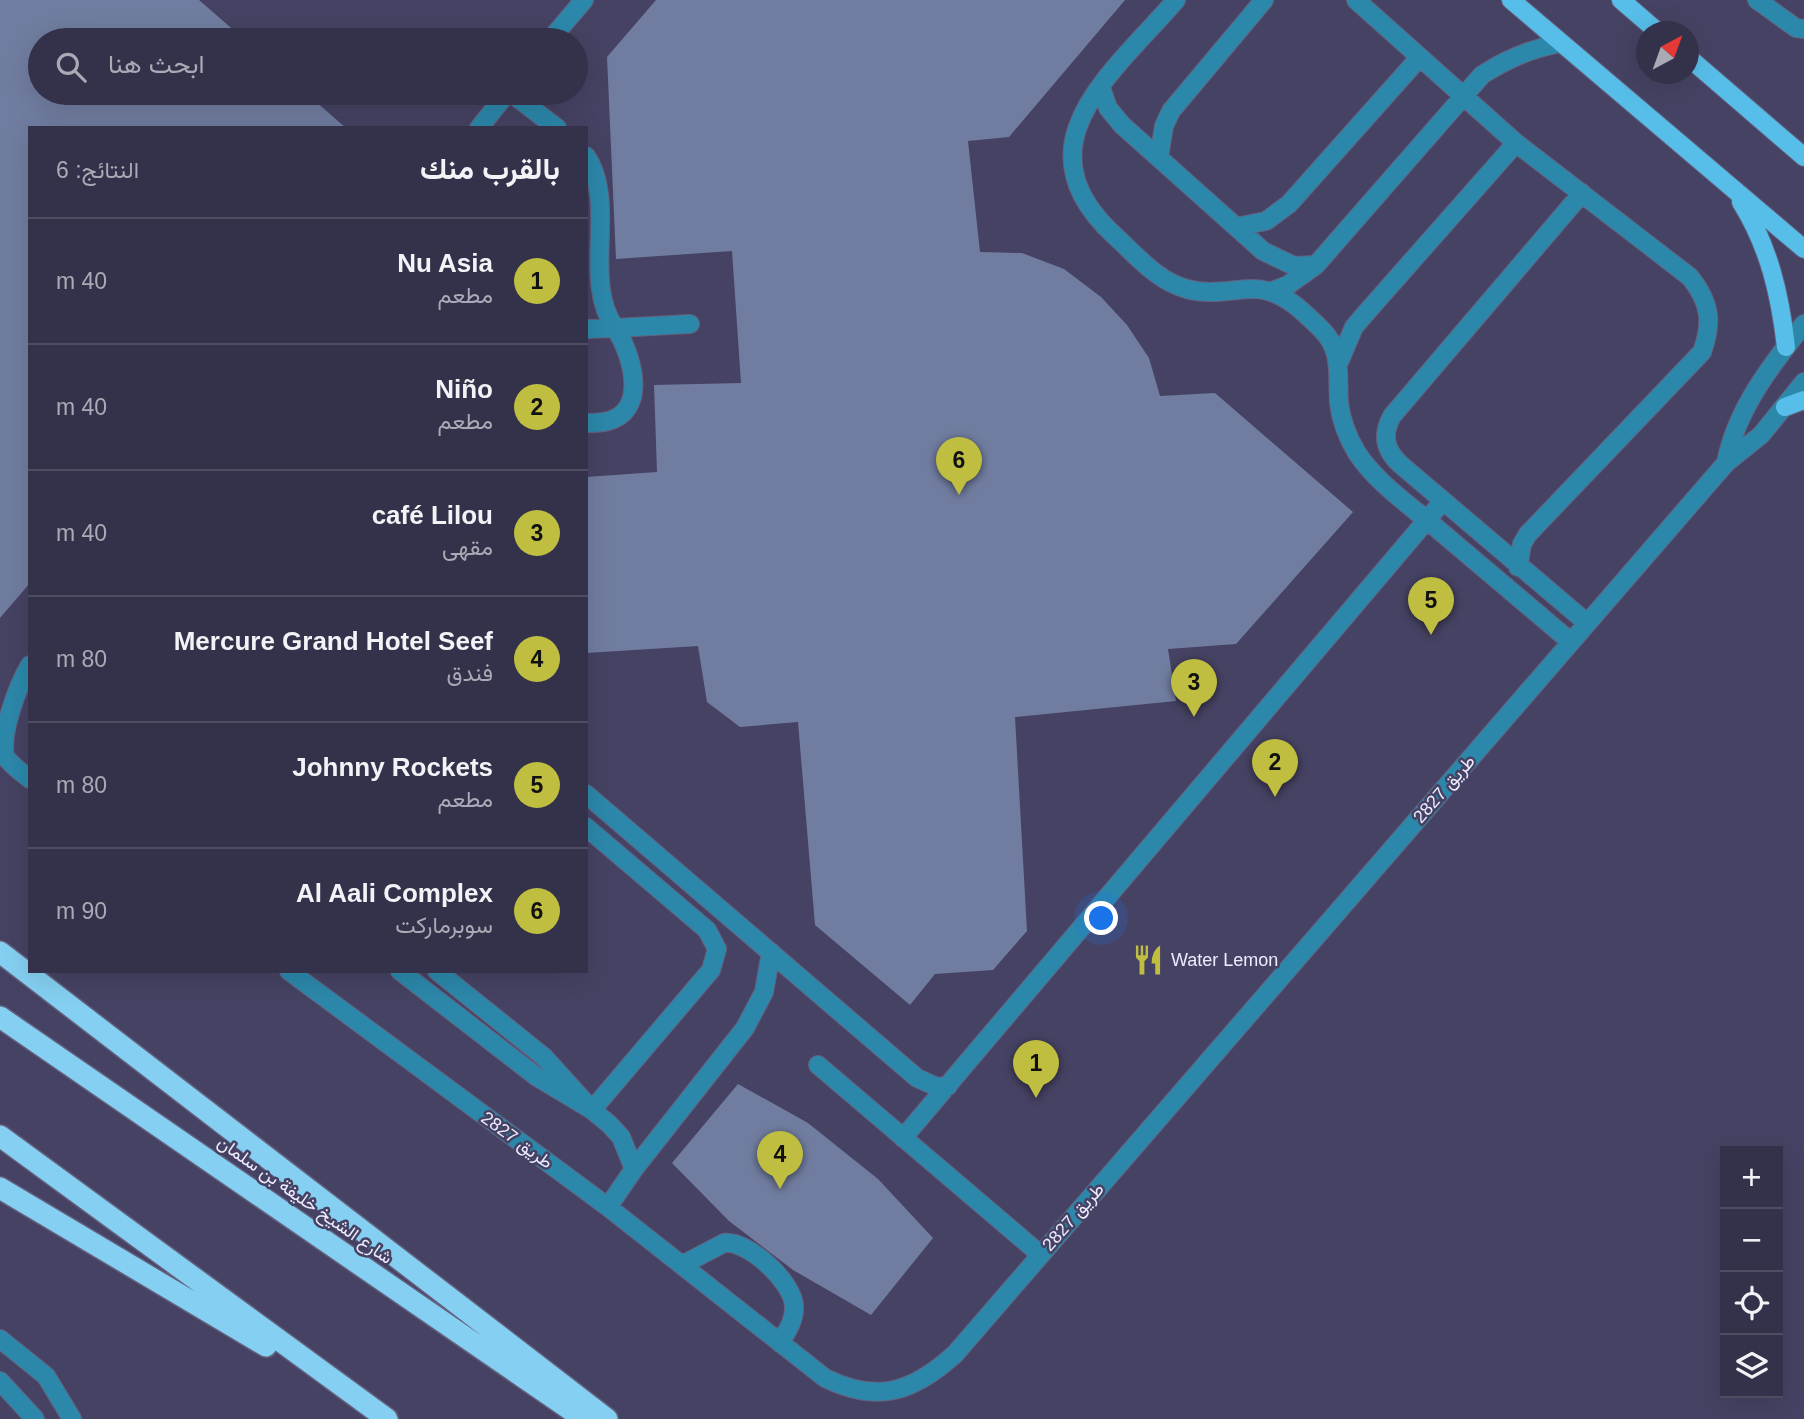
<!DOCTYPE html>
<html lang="ar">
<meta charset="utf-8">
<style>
body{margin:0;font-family:Helvetica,Vazirmatn,sans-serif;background:#3f3e54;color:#f1f3f6;direction:rtl}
.controls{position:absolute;right:21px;bottom:21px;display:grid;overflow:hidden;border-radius:0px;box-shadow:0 7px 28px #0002}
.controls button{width:63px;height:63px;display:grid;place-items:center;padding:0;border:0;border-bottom:2px solid #4e4d62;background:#34324a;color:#f1f3f6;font:35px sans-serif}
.compass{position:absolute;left:1636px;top:21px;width:63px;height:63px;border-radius:50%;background:#34324a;box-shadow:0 7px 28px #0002;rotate:41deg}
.you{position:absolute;left:1102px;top:919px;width:24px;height:24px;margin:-18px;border:5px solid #fff;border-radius:50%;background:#1a73e8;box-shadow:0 0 0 10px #1a73e833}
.badge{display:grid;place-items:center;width:46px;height:46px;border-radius:50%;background:#c0be41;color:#111;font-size:23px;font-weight:700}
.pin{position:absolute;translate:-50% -58px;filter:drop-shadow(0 2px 4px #0008)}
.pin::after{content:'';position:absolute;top:37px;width:24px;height:21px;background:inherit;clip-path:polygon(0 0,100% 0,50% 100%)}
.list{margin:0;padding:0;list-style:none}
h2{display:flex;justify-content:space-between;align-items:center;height:91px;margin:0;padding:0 28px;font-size:30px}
h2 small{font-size:23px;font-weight:400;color:#a9aab5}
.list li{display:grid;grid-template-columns:46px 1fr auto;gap:21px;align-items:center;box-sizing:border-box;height:126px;padding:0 28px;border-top:2px solid #4e4d62}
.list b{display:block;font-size:26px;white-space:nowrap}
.list p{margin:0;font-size:23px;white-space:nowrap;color:#a9aab5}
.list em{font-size:23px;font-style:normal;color:#a9aab5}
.icon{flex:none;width:38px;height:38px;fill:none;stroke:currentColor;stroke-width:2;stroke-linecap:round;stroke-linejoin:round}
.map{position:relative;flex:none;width:1804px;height:1419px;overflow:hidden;direction:ltr}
.search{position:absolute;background:#34324a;box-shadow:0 7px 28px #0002;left:28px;top:28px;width:560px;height:77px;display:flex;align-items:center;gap:18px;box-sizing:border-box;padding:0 24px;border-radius:38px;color:#a9aab5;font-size:26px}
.panel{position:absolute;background:#34324a;box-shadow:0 7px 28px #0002;left:28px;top:126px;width:560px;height:847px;border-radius:0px;direction:rtl}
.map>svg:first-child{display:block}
.building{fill:#717da0}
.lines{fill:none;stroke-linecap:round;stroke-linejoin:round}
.minor-casing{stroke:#64607f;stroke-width:20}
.major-casing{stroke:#64607f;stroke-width:20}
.highway-casing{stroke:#64607f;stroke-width:24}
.minor{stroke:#2c88ab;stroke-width:18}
.major{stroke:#57bee9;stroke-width:18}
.highway{stroke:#85d0f2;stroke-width:21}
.labels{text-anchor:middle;stroke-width:5;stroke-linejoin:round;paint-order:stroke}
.street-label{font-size:18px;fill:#ecebff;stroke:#464263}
.poi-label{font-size:18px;fill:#ecebff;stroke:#464263;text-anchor:start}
</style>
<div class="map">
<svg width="1804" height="1419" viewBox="0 0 1804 1419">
<rect width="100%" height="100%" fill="#464263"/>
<path class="building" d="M 0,0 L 199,0 L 245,40 L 40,40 L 40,93 L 306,93 L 346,128 L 30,128 L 30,583 L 0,618 Z
M 656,0 L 1125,0 L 1009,137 L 968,141 L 980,252 L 1022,253 L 1064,269 L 1101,297 L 1127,325 L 1149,358 L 1160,396 L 1215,393 L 1353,512 L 1236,644 L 1168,649 L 1176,701 L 1015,717 L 1027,931 L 993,970 L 935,974 L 910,1005 L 815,925 L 798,722 L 740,727 L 707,702 L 698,646 L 586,653 L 586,477 L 657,472 L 654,385 L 741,383 L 732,251 L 616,259 L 607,57 Z
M 738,1084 L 808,1123 L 878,1179 L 933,1238 L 871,1315 L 793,1270 L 729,1221 L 672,1163 Z"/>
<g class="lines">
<g class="minor-casing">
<path id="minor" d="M 1176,0 C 1112,74 1016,145 1115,236 C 1137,256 1157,281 1187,289 C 1209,295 1228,290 1250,289 C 1279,287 1302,310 1321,329 C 1343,350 1337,375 1339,403 C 1341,420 1348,438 1357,453 C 1376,482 1408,504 1434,526 C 1479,564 1525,603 1571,642
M 1356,0 L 1516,143 L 1690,277 C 1710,302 1713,322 1702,352 L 1528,534 L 1522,544 L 1518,567
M 1757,0 L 1796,28 L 1804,29
M 550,40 L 584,0
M 1101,88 L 1108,108 L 1122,125 L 1263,251 L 1294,266 L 1316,265
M 511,93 L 557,128
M 479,128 L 507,93
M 586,156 C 618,203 581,280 615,328 L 690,324
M 1159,157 L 1164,126 L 1171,111 L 1264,0
M 1582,193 L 1392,416 C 1382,434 1384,449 1400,464 L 1587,623
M 1236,227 L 1266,221 L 1289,204 L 1420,57
M 1272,291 L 1288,285 L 1316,265 L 1482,75 C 1508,58 1531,49 1560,43
M 586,329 L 615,328 C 630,350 648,404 614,419 C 606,423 595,423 586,423
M 1339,362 L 1354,327 L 1366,313 L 1516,143
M 1726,463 C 1736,410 1771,365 1804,324
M 30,665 C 18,685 0,733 5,756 C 10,764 22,773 30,779
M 586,794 L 917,1078 L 937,1087 L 948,1086
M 289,971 L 608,1207 L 825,1378 C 878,1404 913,1392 955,1354 L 1726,463 L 1761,435 L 1804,382
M 400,971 L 537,1077 L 592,1110 L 609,1124 L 621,1137 L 634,1169
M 437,971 L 544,1057 L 592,1110 L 711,970 L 717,949 L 707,930 L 586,827
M 818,1065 L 1041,1255
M 903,1138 L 1443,501
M 608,1207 L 634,1169 L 745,1028 L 764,992 L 771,952
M 682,1265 L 724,1243 C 748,1240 793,1282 794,1306 C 795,1320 787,1331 780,1343
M 0,1339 L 46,1376 L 72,1419
M 0,1381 L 35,1419"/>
</g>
<g class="major-casing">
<path id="major" d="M 1511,0 L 1804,249
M 1621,0 L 1658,32
M 1688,57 L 1804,157
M 1741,202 C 1769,247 1780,294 1786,347
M 1785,407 L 1804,400"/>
</g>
<g class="highway-casing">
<path id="highway" d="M 0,952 L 607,1419
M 0,1017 L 584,1419
M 0,1136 L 387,1419
M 0,1188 L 266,1346"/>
</g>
<use href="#minor" class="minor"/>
<use href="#major" class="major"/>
<use href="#highway" class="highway"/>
</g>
<defs>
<g id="restaurant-bare" transform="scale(2.415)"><path d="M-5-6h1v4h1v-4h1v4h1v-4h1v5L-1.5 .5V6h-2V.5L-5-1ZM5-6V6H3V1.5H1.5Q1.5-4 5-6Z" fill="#c0be41" stroke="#464263" stroke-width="2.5" paint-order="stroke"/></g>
</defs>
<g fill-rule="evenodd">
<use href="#restaurant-bare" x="1148" y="960"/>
</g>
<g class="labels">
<g class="street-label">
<text transform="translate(1444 789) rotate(-49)" y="6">طريق 2827</text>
<text transform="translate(517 1140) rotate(36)" y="6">طريق 2827</text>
<text transform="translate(305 1200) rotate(35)" y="6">شارع الشيخ خليفة بن سلمان</text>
<text transform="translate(1073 1217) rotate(-49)" y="6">طريق 2827</text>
</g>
<g class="poi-label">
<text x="1171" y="966">Water Lemon</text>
</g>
</g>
</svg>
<div class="controls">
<button>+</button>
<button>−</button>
<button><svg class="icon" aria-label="locate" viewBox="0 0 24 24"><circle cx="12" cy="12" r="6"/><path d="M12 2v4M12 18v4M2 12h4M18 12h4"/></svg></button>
<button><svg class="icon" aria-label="layers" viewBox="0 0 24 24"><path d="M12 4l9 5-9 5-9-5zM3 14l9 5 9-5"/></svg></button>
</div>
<svg class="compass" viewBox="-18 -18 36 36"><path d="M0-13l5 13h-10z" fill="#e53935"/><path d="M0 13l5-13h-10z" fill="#a9aab5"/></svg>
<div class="you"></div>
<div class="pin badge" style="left:1036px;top:1098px">1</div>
<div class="pin badge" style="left:1275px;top:797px">2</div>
<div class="pin badge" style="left:1194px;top:717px">3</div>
<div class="pin badge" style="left:780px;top:1189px">4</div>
<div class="pin badge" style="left:1431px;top:635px">5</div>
<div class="pin badge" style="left:959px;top:495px">6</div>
<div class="search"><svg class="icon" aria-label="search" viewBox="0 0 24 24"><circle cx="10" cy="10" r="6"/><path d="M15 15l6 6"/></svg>ابحث هنا</div>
<section class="panel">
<h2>بالقرب منك<small>النتائج: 6</small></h2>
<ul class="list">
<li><span class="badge">1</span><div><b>Nu Asia</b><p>مطعم</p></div><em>40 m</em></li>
<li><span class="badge">2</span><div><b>Niño</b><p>مطعم</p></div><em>40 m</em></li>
<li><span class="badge">3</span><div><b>café Lilou</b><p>مقهى</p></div><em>40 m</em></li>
<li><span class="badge">4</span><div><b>Mercure Grand Hotel Seef</b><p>فندق</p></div><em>80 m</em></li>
<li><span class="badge">5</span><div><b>Johnny Rockets</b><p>مطعم</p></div><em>80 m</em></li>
<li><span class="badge">6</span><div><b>Al Aali Complex</b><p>سوبرماركت</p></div><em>90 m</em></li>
</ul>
</section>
</div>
